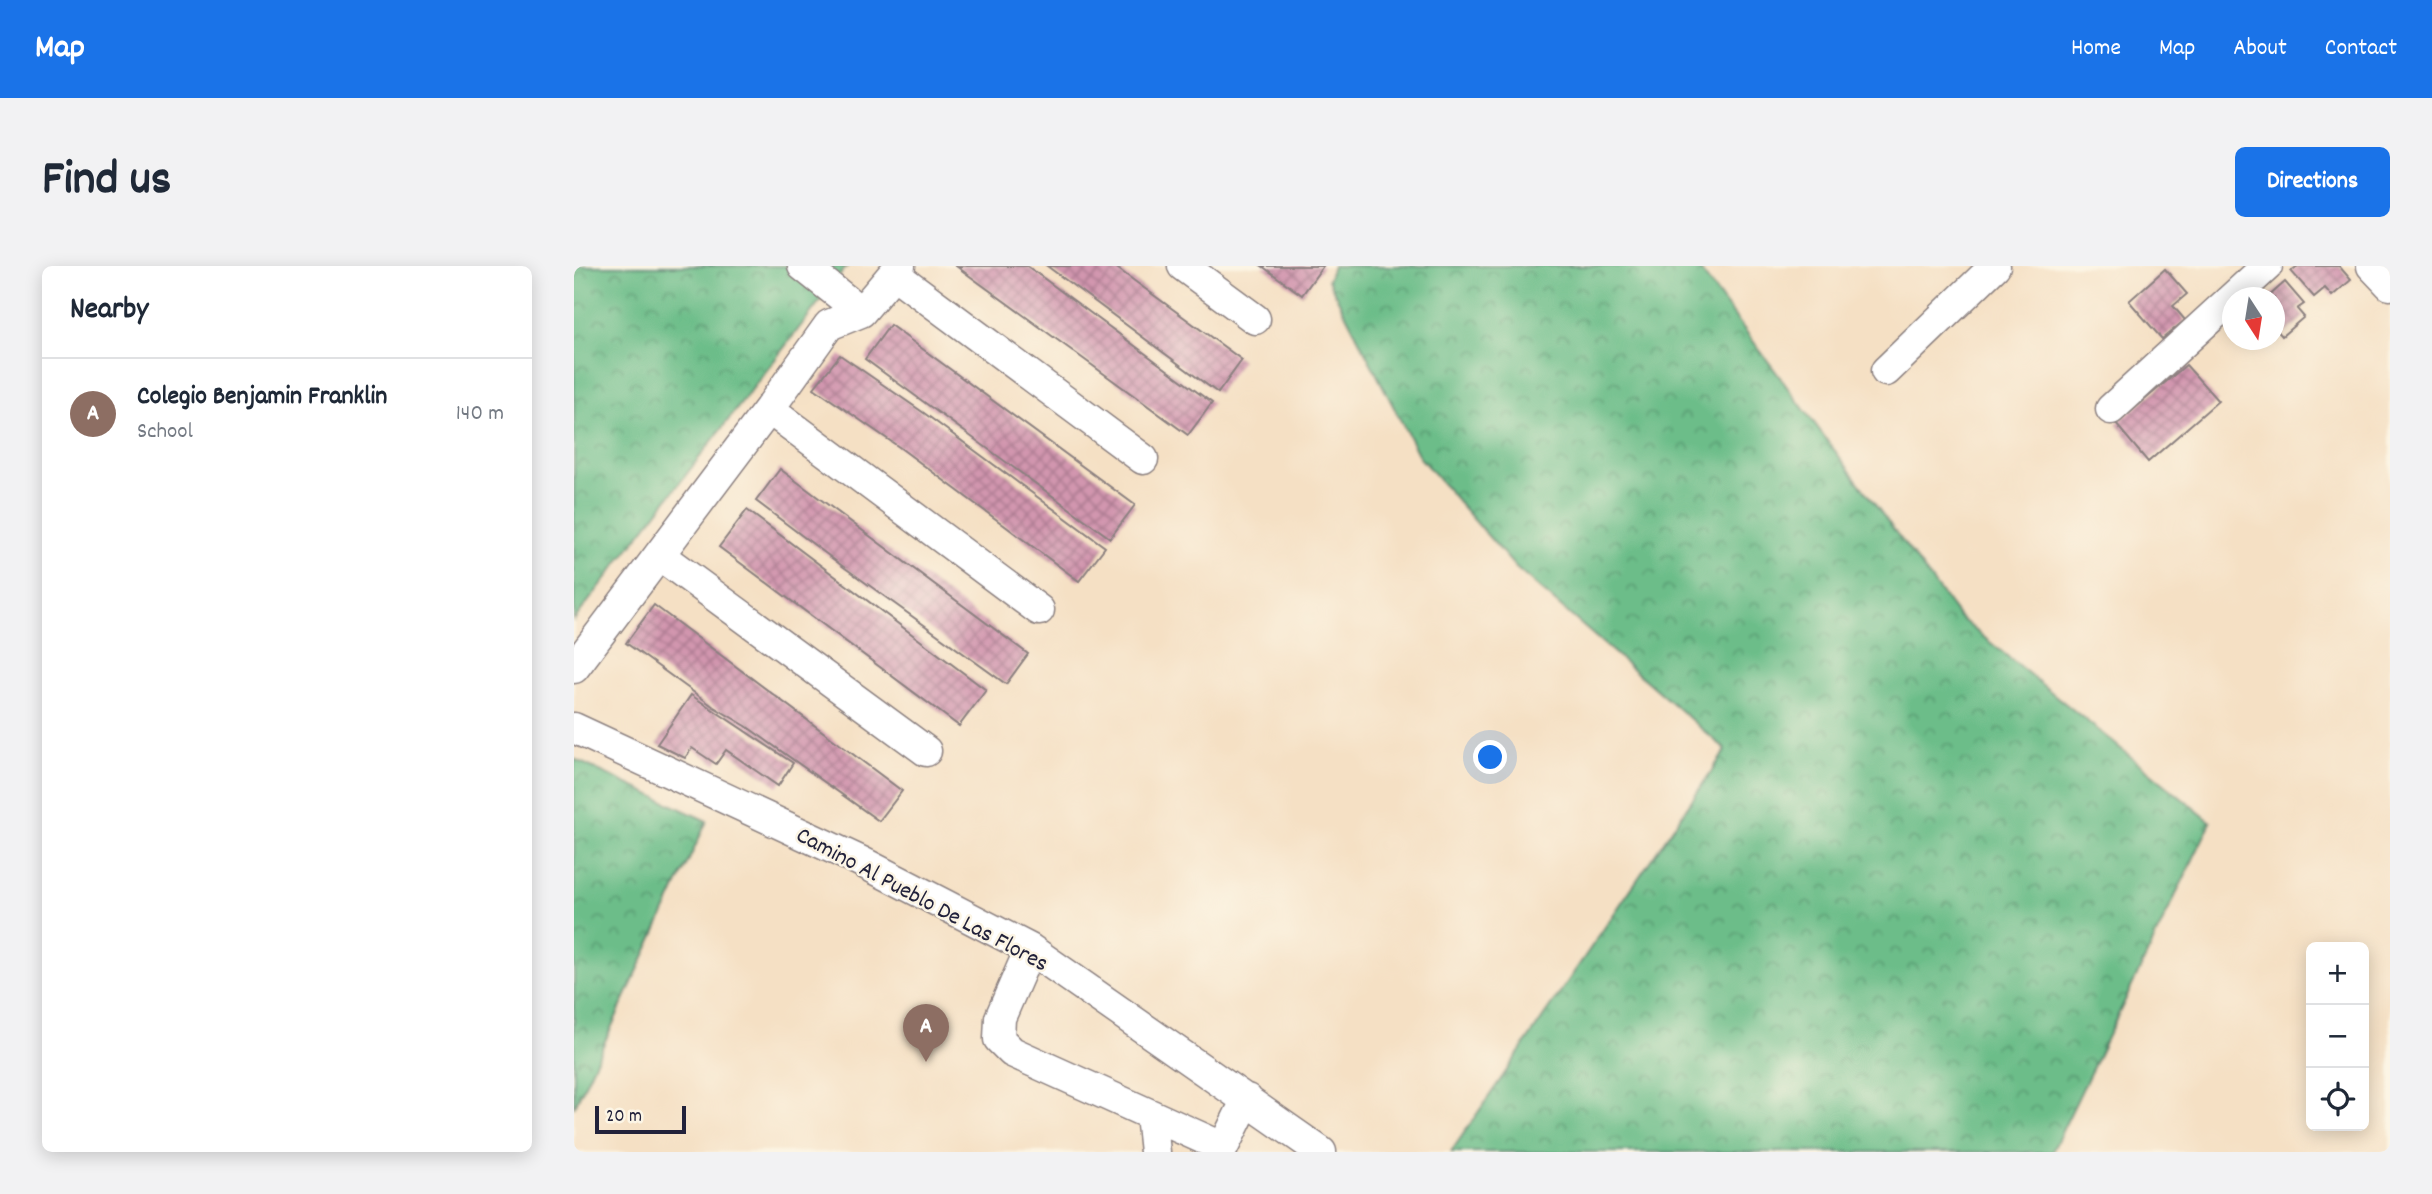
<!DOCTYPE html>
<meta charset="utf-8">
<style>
body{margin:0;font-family:Dekko,sans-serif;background:#f2f2f3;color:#1f2937}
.controls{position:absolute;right:21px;bottom:21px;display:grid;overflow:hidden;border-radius:10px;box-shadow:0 4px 18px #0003}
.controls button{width:63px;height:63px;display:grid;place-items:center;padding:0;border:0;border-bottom:2px solid #e0e1e3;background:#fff;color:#1f2937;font:35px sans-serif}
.compass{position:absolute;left:1648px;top:21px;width:63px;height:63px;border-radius:50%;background:#fff;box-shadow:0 4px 18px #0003;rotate:168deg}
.scale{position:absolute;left:21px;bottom:18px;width:91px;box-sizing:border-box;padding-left:7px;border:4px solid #22223b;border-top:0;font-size:19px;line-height:24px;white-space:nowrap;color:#22223b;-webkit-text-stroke:5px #fcf5e5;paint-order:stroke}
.you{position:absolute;left:917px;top:492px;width:24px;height:24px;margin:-18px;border:5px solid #fff;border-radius:50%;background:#1a73e8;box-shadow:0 0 0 10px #1a73e833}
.badge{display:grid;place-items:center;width:46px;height:46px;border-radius:50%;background:#1a73e8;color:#fff;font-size:23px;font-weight:700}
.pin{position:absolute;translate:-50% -58px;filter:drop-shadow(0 2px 4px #0008)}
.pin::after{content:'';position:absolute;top:37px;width:24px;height:21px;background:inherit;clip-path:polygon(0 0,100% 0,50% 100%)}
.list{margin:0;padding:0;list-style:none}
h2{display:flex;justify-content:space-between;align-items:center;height:91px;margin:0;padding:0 28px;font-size:30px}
h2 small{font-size:23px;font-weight:400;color:#747a83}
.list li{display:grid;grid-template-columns:46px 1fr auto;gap:21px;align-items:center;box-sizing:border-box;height:112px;padding:0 28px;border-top:2px solid #e0e1e3}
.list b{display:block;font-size:26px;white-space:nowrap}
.list p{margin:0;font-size:23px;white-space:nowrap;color:#747a83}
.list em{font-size:23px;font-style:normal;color:#747a83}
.icon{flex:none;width:38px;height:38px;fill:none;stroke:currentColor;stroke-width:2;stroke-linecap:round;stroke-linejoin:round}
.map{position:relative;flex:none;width:1816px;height:886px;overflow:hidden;border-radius:10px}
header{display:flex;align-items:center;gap:42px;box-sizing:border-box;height:98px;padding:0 35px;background:#1a73e8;color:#fff}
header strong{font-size:33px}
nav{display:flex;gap:38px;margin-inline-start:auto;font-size:24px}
.intro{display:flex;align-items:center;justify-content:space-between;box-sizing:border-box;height:168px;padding:0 42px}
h1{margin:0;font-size:49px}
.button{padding:18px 32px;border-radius:10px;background:#1a73e8;color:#fff;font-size:24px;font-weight:700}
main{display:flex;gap:42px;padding:0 42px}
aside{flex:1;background:#fff;border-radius:10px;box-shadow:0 4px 18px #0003}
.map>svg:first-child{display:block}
.forest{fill:url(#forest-crowns);stroke:#477062;stroke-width:2}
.building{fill:url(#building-cross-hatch)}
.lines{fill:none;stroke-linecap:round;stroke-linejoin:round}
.minor-casing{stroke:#8c8180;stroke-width:33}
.minor{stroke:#fff;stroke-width:30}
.labels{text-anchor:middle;stroke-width:5;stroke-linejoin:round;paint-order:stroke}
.street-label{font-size:24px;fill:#22223b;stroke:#fcf5e5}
</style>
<header>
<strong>Map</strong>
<nav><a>Home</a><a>Map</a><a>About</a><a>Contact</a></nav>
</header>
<div class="intro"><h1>Find us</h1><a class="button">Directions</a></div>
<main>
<aside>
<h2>Nearby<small></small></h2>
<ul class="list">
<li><span class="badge" style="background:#8d6e63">A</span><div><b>Colegio Benjamin Franklin</b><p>School</p></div><em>140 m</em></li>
</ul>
</aside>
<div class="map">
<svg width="1816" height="886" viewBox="0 0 1816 886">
<defs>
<pattern id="forest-crowns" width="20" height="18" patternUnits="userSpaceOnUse" patternTransform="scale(1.75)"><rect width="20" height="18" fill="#6cbd89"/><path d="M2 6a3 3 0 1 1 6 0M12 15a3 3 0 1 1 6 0" fill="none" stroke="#589971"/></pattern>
<pattern id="building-cross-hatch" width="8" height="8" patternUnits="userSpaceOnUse" patternTransform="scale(1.75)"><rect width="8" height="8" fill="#d296af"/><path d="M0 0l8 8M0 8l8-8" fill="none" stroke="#aa7a90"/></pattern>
</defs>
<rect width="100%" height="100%" fill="#fcf5e5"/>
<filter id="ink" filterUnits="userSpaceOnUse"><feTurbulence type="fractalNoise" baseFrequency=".0143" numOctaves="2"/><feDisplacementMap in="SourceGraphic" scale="14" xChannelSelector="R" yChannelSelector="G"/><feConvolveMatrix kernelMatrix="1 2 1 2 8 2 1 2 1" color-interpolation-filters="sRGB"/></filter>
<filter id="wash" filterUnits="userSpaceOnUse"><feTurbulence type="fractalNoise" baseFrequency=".00686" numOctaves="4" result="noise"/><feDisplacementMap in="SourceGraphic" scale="28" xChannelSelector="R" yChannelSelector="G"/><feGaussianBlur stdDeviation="1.57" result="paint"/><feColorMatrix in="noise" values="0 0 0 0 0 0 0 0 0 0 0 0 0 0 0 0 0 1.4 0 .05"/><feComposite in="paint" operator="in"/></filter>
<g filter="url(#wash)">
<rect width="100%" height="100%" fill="#f5e0c4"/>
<path class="forest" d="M 0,0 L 273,0 L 0,354 Z
M 759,0 L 1123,0 L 1385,351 L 1637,556 L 1478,886 L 877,886 L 1152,484 L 942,302 L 846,192 L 754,14 Z
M 0,493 L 133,555 L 0,842 Z"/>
<g id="blocks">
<path class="building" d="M 382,0 L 453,0 L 638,137 L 614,169 Z
M 473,0 L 540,0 L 668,94 L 644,127 Z
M 688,0 L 749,0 L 728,29 Z
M 1724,0 L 1765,0 L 1777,14 L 1758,30 L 1751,22 L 1740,31 L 1717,5 Z
M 1591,3 L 1613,28 L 1599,40 L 1611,54 L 1588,73 L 1555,35 Z
M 1711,16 L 1730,38 L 1723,43 L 1730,51 L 1708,70 L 1700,61 L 1700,32 L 1693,32 Z
M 316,59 L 561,239 L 536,272 L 291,93 Z
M 266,89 L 350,147 L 531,281 L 505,315 L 325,181 L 240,122 Z
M 1612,99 L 1644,135 L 1574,196 L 1542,158 Z
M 206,203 L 454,388 L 432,418 L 267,299 L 182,235 Z
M 173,244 L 412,424 L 385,460 L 145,281 Z
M 80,339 L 328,525 L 305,555 L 172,460 L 140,441 L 52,377 Z
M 117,429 L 219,497 L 204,520 L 152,484 L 142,498 L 118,482 L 111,492 L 83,478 Z"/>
</g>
</g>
<g filter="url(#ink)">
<use href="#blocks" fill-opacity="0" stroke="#8c8180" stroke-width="2"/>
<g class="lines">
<g class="minor-casing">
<path id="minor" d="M 229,0 L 287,46
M 609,0 L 681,53
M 1798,0 L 1816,19
M 320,8 L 569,193
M 1312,105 L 1421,0
M 195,143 L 465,344
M 1537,143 L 1693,0
M 85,289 L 352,485
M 0,402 L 195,143 L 255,59 L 287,46 L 326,0
M 0,462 L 286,595 L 456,683 L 747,886
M 456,683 L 426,752 L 425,773 L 438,786 L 648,881
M 577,849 L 581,886
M 647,886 L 673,833"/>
</g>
<use href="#minor" class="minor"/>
</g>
</g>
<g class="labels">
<g class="street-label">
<text transform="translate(349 632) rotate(28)" y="8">Camino Al Pueblo De Las Flores</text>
</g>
</g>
</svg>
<div class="controls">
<button>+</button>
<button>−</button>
<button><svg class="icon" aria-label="locate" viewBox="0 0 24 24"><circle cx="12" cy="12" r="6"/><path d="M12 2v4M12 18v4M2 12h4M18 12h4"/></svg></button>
</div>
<svg class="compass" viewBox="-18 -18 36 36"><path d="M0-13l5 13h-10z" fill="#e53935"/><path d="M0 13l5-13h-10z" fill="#747a83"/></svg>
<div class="scale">20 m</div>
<div class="you"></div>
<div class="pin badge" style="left:352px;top:796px;background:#8d6e63">A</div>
</div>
</main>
